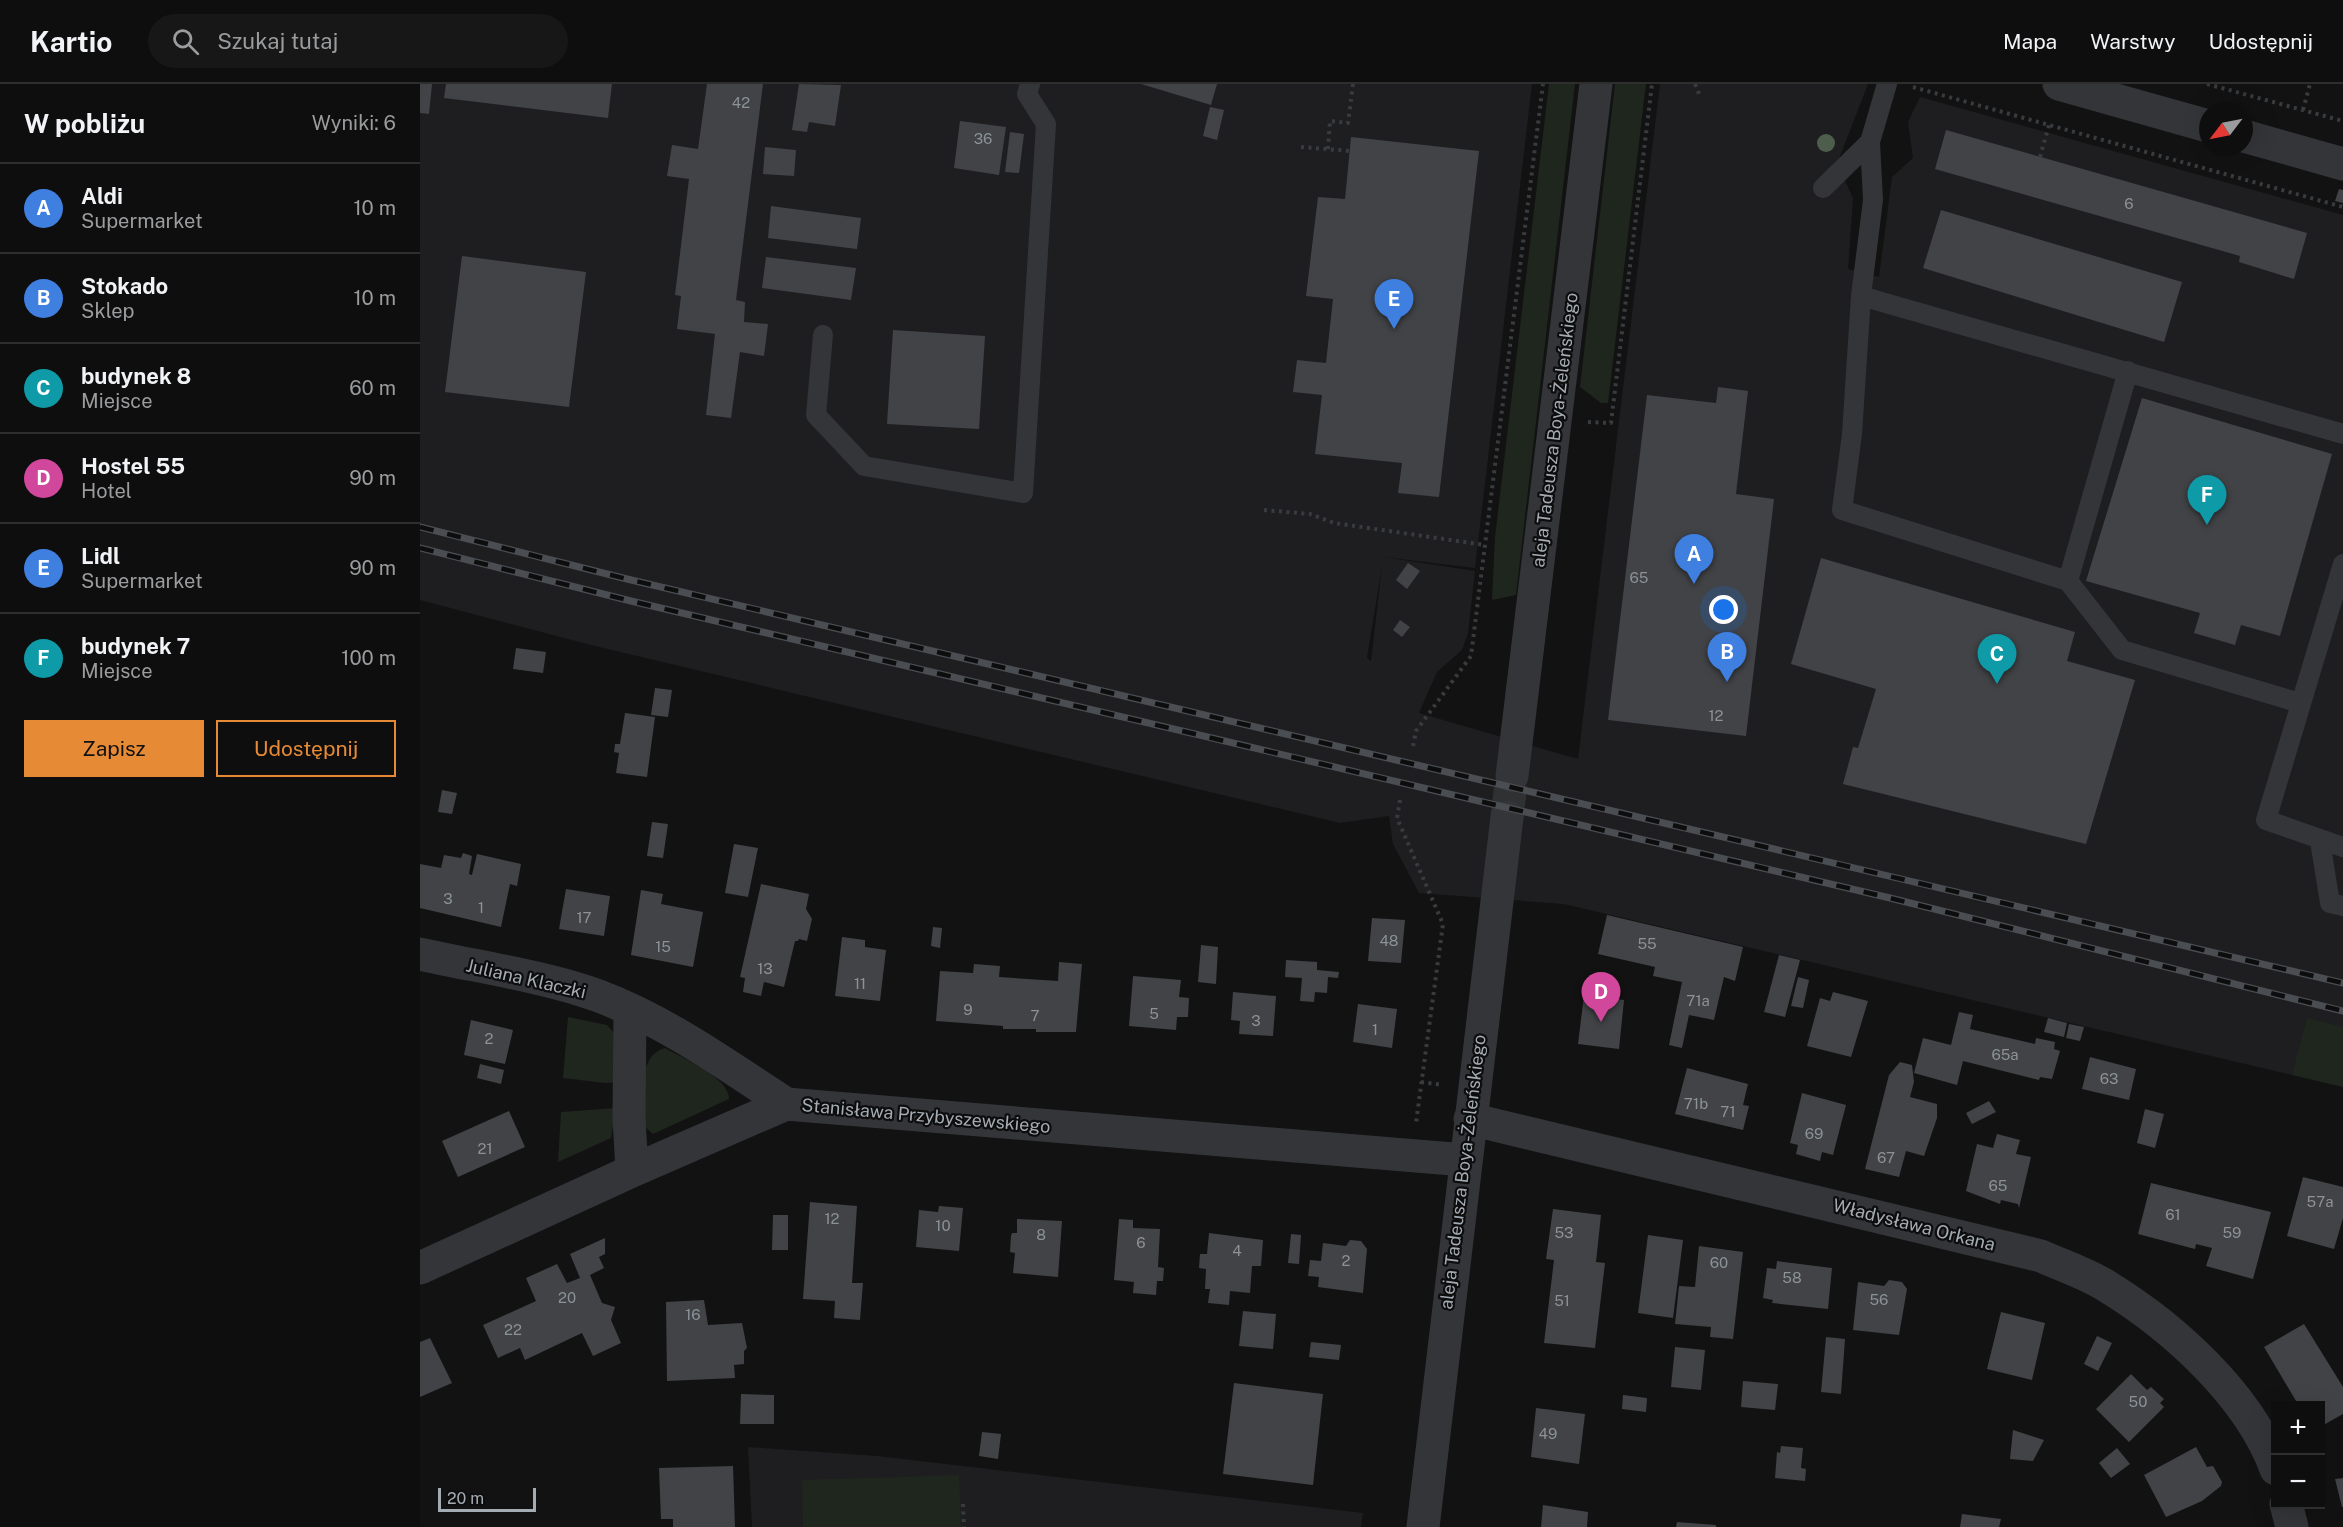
<!DOCTYPE html>
<html lang="pl">
<meta charset="utf-8">
<style>
body{margin:0;font-family:"Public Sans",sans-serif;background:#171717;color:#f1f3f6}
.controls{position:absolute;right:18px;bottom:18px;display:grid;overflow:hidden;border-radius:0px;box-shadow:0 6px 24px #0002}
.controls button{width:54px;height:54px;display:grid;place-items:center;padding:0;border:0;border-bottom:2px solid #2e2e2e;background:#0e0e0e;color:#f1f3f6;font:30px sans-serif}
.compass{position:absolute;left:1779px;top:18px;width:54px;height:54px;border-radius:50%;background:#0e0e0e;box-shadow:0 6px 24px #0002;rotate:238deg}
.scale{position:absolute;left:18px;bottom:15px;width:98px;box-sizing:border-box;padding-left:6px;border:3px solid #a4acb3;border-top:0;font-size:16px;line-height:21px;white-space:nowrap;color:#a4acb3;-webkit-text-stroke:4px #0d0d0e;paint-order:stroke}
.you{position:absolute;left:1304px;top:526px;width:21px;height:21px;margin:-15px;border:4px solid #fff;border-radius:50%;background:#1a73e8;box-shadow:0 0 0 9px #1a73e833}
.badge{display:grid;place-items:center;width:39px;height:39px;border-radius:50%;background:#e78a36;color:#fff;font-size:20px;font-weight:700}
.pin{position:absolute;translate:-50% -50px;filter:drop-shadow(0 2px 3px #0008)}
.pin::after{content:'';position:absolute;top:32px;width:21px;height:18px;background:inherit;clip-path:polygon(0 0,100% 0,50% 100%)}
.list{margin:0;padding:0;list-style:none}
h2{display:flex;justify-content:space-between;align-items:center;height:78px;margin:0;padding:0 24px;font-size:26px}
h2 small{font-size:20px;font-weight:400;color:#9b9c9e}
.list li{display:grid;grid-template-columns:39px 1fr auto;gap:18px;align-items:center;box-sizing:border-box;height:90px;padding:0 24px;border-top:2px solid #2e2e2e}
.list b{display:block;font-size:22px;white-space:nowrap}
.list p{margin:0;font-size:20px;white-space:nowrap;color:#9b9c9e}
.list em{font-size:20px;font-style:normal;color:#9b9c9e}
.actions{display:flex;gap:12px;padding:18px 24px}
.actions a{flex:1;padding:14px 0;border:2px solid #e78a36;border-radius:0px;text-align:center;font-size:21px;color:#e78a36}
.actions .main{background:#e78a36;color:#111}
.icon{flex:none;width:33px;height:33px;fill:none;stroke:currentColor;stroke-width:2;stroke-linecap:round;stroke-linejoin:round}
.map{position:relative;flex:none;width:1923px;height:1443px;overflow:hidden}
header{display:flex;align-items:center;gap:36px;box-sizing:border-box;height:84px;padding:0 30px;background:#0e0e0e;border-bottom:2px solid #2e2e2e}
header strong{font-size:28px}
nav{display:flex;gap:33px;margin-inline-start:auto;font-size:21px}
.search{width:420px;height:54px;background:#171717;display:flex;align-items:center;gap:15px;box-sizing:border-box;padding:0 21px;border-radius:33px;color:#9b9c9e;font-size:22px}
main{display:flex}
aside{flex:1;background:#0e0e0e}
.map>svg:first-child{display:block}
.built{fill:#1e1e20;fill-rule:evenodd}
.green{fill:#1f261e}
.building{fill:#414346}
.lines{fill:none;stroke-linecap:round;stroke-linejoin:round}
.tertiary-tunnel{stroke:#2f3133;stroke-width:33;stroke-dasharray:33 16;stroke-linecap:butt}
.path{stroke:#393c3f;stroke-width:4;stroke-dasharray:3 4.5;stroke-linecap:butt}
.service{stroke:#333538;stroke-width:20}
.minor{stroke:#333538;stroke-width:33}
.tertiary{stroke:#333538;stroke-width:33}
.rail-casing{stroke:#4a4d51;stroke-width:7}
.rail{stroke:#0d0d0e;stroke-width:4.5;stroke-dasharray:14;stroke-linecap:butt}
.tree{fill:#4e5e4d}
.labels{text-anchor:middle;stroke-width:4.5;stroke-linejoin:round;paint-order:stroke}
.number-label{font-size:15px;fill:#8b9298}
.street-label{font-size:18px;fill:#a4acb3;stroke:#0d0d0e}
</style>
<header>
<strong>Kartio</strong>
<div class="search"><svg class="icon" aria-label="search" viewBox="0 0 24 24"><circle cx="10" cy="10" r="6"/><path d="M15 15l6 6"/></svg>Szukaj tutaj</div>
<nav><a>Mapa</a><a>Warstwy</a><a>Udostępnij</a></nav>
</header>
<main>
<aside>
<h2>W pobliżu<small>Wyniki: 6</small></h2>
<ul class="list">
<li><span class="badge" style="background:#3f7fe0">A</span><div><b>Aldi</b><p>Supermarket</p></div><em>10 m</em></li>
<li><span class="badge" style="background:#3f7fe0">B</span><div><b>Stokado</b><p>Sklep</p></div><em>10 m</em></li>
<li><span class="badge" style="background:#0f9aa8">C</span><div><b>budynek 8</b><p>Miejsce</p></div><em>60 m</em></li>
<li><span class="badge" style="background:#d1479c">D</span><div><b>Hostel 55</b><p>Hotel</p></div><em>90 m</em></li>
<li><span class="badge" style="background:#3f7fe0">E</span><div><b>Lidl</b><p>Supermarket</p></div><em>90 m</em></li>
<li><span class="badge" style="background:#0f9aa8">F</span><div><b>budynek 7</b><p>Miejsce</p></div><em>100 m</em></li>
</ul>
<div class="actions"><a class="main">Zapisz</a><a>Udostępnij</a></div>
</aside>
<div class="map">
<svg width="1923" height="1443" viewBox="0 0 1923 1443">
<rect width="100%" height="100%" fill="#121213"/>
<path class="built" d="M 0,0 L 1112,0 L 1055,484 L 963,473 L 1055,487 L 1048,549 L 1042,566 L 1017,588 L 999,629 L 1158,675 L 1240,0 L 1448,0 L 1417,80 L 1433,114 L 1428,185 L 1459,193 L 1472,93 L 1493,74 L 1488,38 L 1500,13 L 1923,131 L 1923,1003 L 1144,820 L 999,809 L 973,760 L 969,732 L 920,739 L 171,561 L 0,516 ZM 962,483 L 951,577 L 950,577 L 947,573 Z
M 328,1363 L 457,1372 L 943,1429 L 941,1443 L 332,1443 Z"/>
<path class="green" d="M 1129,0 L 1155,0 L 1096,511 L 1072,516 L 1075,453 Z
M 1195,0 L 1226,0 L 1188,319 L 1181,319 L 1160,303 Z
M 148,933 L 187,941 L 194,949 L 198,998 L 185,999 L 143,994 Z
M 1887,934 L 1923,943 L 1923,1003 L 1872,991 Z
M 245,964 C 262,974 310,994 309,1015 L 233,1050 L 224,1042 C 225,1018 215,972 245,964 Z
M 196,1024 L 191,1054 L 138,1078 L 141,1028 Z
M 539,1391 L 541,1443 L 383,1443 L 382,1396 Z"/>
<path class="building" d="M 0,0 L 12,0 L 9,30 L 0,29 Z
M 26,0 L 192,0 L 188,34 L 24,14 Z
M 287,0 L 343,0 L 316,216 L 325,218 L 324,238 L 348,240 L 344,272 L 320,268 L 311,334 L 286,331 L 295,250 L 257,245 L 261,212 L 255,211 L 269,95 L 247,92 L 252,61 L 278,65 Z
M 379,0 L 421,1 L 415,42 L 389,38 L 387,48 L 372,46 Z
M 721,0 L 797,0 L 791,21 Z
M 790,23 L 804,26 L 797,56 L 783,52 Z
M 540,37 L 586,43 L 579,91 L 534,84 Z
M 1526,46 L 1887,149 L 1874,195 L 1819,178 L 1820,172 L 1515,85 Z
M 590,48 L 604,50 L 599,89 L 585,88 Z
M 931,53 L 1059,67 L 1019,413 L 978,409 L 982,379 L 895,370 L 902,311 L 873,308 L 877,276 L 906,279 L 913,215 L 886,212 L 898,113 L 925,115 Z
M 345,63 L 376,66 L 374,92 L 343,90 Z
M 1919,105 L 1923,106 L 1923,119 L 1915,117 Z
M 351,122 L 441,134 L 437,165 L 348,154 Z
M 1521,126 L 1762,198 L 1744,258 L 1503,184 Z
M 42,172 L 166,188 L 149,323 L 25,308 Z
M 346,173 L 436,184 L 431,216 L 342,204 Z
M 473,246 L 565,252 L 559,345 L 467,340 Z
M 1298,303 L 1328,307 L 1316,410 L 1354,415 L 1326,652 L 1188,636 L 1227,311 L 1296,319 Z
M 1722,314 L 1912,370 L 1860,552 L 1821,541 L 1815,561 L 1774,549 L 1780,529 L 1666,497 Z
M 1401,474 L 1655,548 L 1647,577 L 1715,596 L 1666,760 L 1423,700 L 1433,663 L 1438,664 L 1456,605 L 1371,580 Z
M 988,479 L 1000,487 L 987,505 L 976,496 Z
M 980,536 L 990,543 L 982,553 L 973,546 Z
M 96,564 L 126,568 L 123,589 L 93,585 Z
M 235,604 L 252,606 L 248,633 L 231,631 Z
M 205,629 L 235,633 L 227,693 L 196,689 L 199,669 L 194,668 L 195,660 L 200,660 Z
M 22,706 L 37,709 L 32,730 L 18,728 Z
M 232,738 L 248,740 L 243,774 L 227,772 Z
M 314,760 L 338,764 L 328,813 L 305,809 Z
M 43,769 L 52,772 L 49,790 L 52,791 L 57,770 L 101,780 L 97,802 L 90,800 L 81,843 L 0,824 L 0,780 L 21,784 L 24,771 L 41,774 Z
M 341,800 L 389,810 L 386,825 L 392,835 L 387,857 L 379,855 L 378,857 L 375,857 L 364,903 L 344,898 L 341,912 L 323,908 L 325,894 L 320,893 Z
M 146,805 L 190,812 L 184,852 L 139,845 Z
M 221,806 L 243,810 L 241,820 L 283,828 L 273,883 L 211,871 Z
M 1187,831 L 1323,863 L 1315,897 L 1304,893 L 1294,936 L 1269,931 L 1262,964 L 1249,961 L 1262,898 L 1233,892 L 1235,883 L 1178,870 Z
M 952,834 L 985,836 L 981,879 L 948,877 Z
M 513,843 L 522,844 L 520,864 L 511,862 Z
M 422,853 L 445,856 L 445,863 L 466,866 L 460,917 L 415,912 Z
M 781,861 L 798,863 L 796,900 L 778,898 Z
M 1359,871 L 1380,876 L 1365,933 L 1344,928 Z
M 866,876 L 897,878 L 897,886 L 919,888 L 918,894 L 908,893 L 907,909 L 895,908 L 894,918 L 880,917 L 882,894 L 865,893 Z
M 639,878 L 662,880 L 656,948 L 616,948 L 616,945 L 583,945 L 583,942 L 516,937 L 520,887 L 553,889 L 554,880 L 580,882 L 579,893 L 638,897 Z
M 713,892 L 761,896 L 759,913 L 769,914 L 768,933 L 757,933 L 756,946 L 709,942 Z
M 1378,893 L 1389,896 L 1383,924 L 1371,922 Z
M 813,908 L 856,912 L 853,952 L 819,950 L 820,937 L 811,936 Z
M 1413,908 L 1448,917 L 1431,973 L 1387,962 L 1400,914 L 1410,917 Z
M 1164,911 L 1204,916 L 1199,965 L 1158,960 Z
M 938,920 L 977,925 L 972,964 L 933,958 Z
M 1539,928 L 1553,931 L 1550,945 L 1615,960 L 1616,954 L 1635,958 L 1634,965 L 1640,967 L 1632,995 L 1620,993 L 1619,996 L 1543,977 L 1537,1001 L 1494,989 L 1503,954 L 1531,961 Z
M 1628,934 L 1647,939 L 1644,953 L 1624,948 Z
M 51,936 L 93,946 L 85,980 L 44,971 Z
M 1649,940 L 1664,943 L 1660,957 L 1646,954 Z
M 1670,973 L 1716,985 L 1709,1016 L 1662,1005 Z
M 1480,978 L 1492,981 L 1494,998 L 1490,1013 L 1517,1020 L 1517,1034 L 1504,1072 L 1486,1067 L 1479,1093 L 1445,1085 L 1469,991 Z
M 60,980 L 84,986 L 81,1000 L 57,994 Z
M 1267,984 L 1328,1000 L 1323,1021 L 1329,1022 L 1323,1046 L 1255,1030 Z
M 1382,1009 L 1426,1021 L 1413,1071 L 1402,1068 L 1400,1077 L 1376,1070 L 1378,1061 L 1370,1059 Z
M 1569,1017 L 1576,1028 L 1552,1040 L 1546,1029 Z
M 1725,1025 L 1744,1030 L 1735,1064 L 1717,1059 Z
M 89,1027 L 105,1063 L 38,1093 L 22,1057 Z
M 1577,1050 L 1600,1056 L 1596,1070 L 1611,1073 L 1599,1124 L 1598,1120 L 1581,1116 L 1580,1120 L 1546,1107 L 1557,1060 L 1573,1064 Z
M 1883,1093 L 1923,1103 L 1923,1134 L 1914,1165 L 1867,1152 Z
M 1731,1099 L 1851,1128 L 1833,1195 L 1786,1182 L 1792,1164 L 1776,1160 L 1775,1165 L 1718,1150 Z
M 390,1118 L 437,1122 L 432,1199 L 443,1199 L 440,1236 L 414,1234 L 415,1217 L 383,1215 Z
M 519,1122 L 543,1124 L 539,1167 L 496,1163 L 499,1126 L 518,1128 Z
M 1133,1125 L 1181,1131 L 1176,1178 L 1185,1179 L 1175,1264 L 1124,1259 L 1134,1176 L 1126,1175 Z
M 353,1131 L 368,1131 L 368,1166 L 352,1166 Z
M 597,1135 L 642,1137 L 638,1193 L 593,1189 L 595,1169 L 590,1168 L 591,1152 L 592,1149 L 597,1149 Z
M 699,1135 L 713,1136 L 713,1144 L 740,1145 L 738,1183 L 744,1184 L 743,1197 L 737,1197 L 736,1211 L 713,1209 L 714,1198 L 694,1196 Z
M 789,1149 L 843,1156 L 841,1182 L 832,1182 L 830,1209 L 810,1207 L 809,1221 L 788,1219 L 790,1205 L 785,1205 L 786,1185 L 779,1184 L 780,1170 L 787,1170 Z
M 871,1150 L 881,1151 L 879,1180 L 868,1179 Z
M 1228,1151 L 1263,1156 L 1253,1234 L 1218,1229 Z
M 185,1154 L 185,1170 L 179,1173 L 184,1184 L 170,1191 L 182,1219 L 195,1223 L 191,1236 L 201,1259 L 173,1272 L 162,1249 L 105,1276 L 100,1264 L 78,1274 L 63,1241 L 116,1217 L 106,1194 L 137,1180 L 147,1199 L 160,1194 L 150,1170 Z
M 930,1156 L 941,1157 L 947,1165 L 943,1209 L 898,1203 L 899,1193 L 888,1192 L 890,1176 L 901,1177 L 903,1159 L 926,1162 Z
M 1279,1162 L 1323,1168 L 1313,1255 L 1290,1253 L 1291,1243 L 1255,1240 L 1259,1202 L 1275,1203 Z
M 1357,1177 L 1412,1184 L 1408,1225 L 1352,1219 L 1353,1216 L 1343,1214 L 1347,1184 L 1356,1185 Z
M 1469,1196 L 1482,1198 L 1487,1205 L 1479,1251 L 1433,1246 L 1438,1198 L 1464,1202 Z
M 284,1216 L 288,1241 L 322,1239 L 327,1264 L 324,1267 L 324,1280 L 314,1281 L 315,1294 L 247,1297 L 246,1218 Z
M 823,1227 L 856,1230 L 853,1265 L 819,1262 Z
M 1581,1228 L 1625,1239 L 1612,1296 L 1567,1285 Z
M 1884,1240 L 1923,1303 L 1923,1330 L 1900,1343 L 1900,1322 L 1879,1322 L 1844,1263 Z
M 1677,1252 L 1692,1259 L 1678,1287 L 1664,1280 Z
M 1406,1253 L 1425,1255 L 1421,1310 L 1401,1308 Z
M 10,1254 L 32,1299 L 0,1313 L 0,1258 Z
M 891,1258 L 921,1261 L 919,1276 L 889,1273 Z
M 1255,1263 L 1285,1266 L 1281,1306 L 1251,1303 Z
M 1711,1290 L 1727,1306 L 1731,1303 L 1744,1315 L 1740,1319 L 1744,1323 L 1709,1358 L 1676,1325 Z
M 1323,1297 L 1358,1300 L 1355,1326 L 1321,1323 Z
M 814,1299 L 903,1310 L 893,1401 L 803,1390 Z
M 321,1310 L 354,1311 L 354,1340 L 320,1340 Z
M 1203,1311 L 1227,1314 L 1226,1328 L 1202,1325 Z
M 1116,1324 L 1165,1330 L 1159,1380 L 1111,1373 Z
M 1593,1346 L 1624,1356 L 1613,1377 L 1590,1375 Z
M 562,1348 L 581,1350 L 578,1375 L 559,1372 Z
M 1361,1362 L 1383,1364 L 1381,1384 L 1386,1385 L 1385,1397 L 1355,1394 L 1357,1368 L 1360,1369 Z
M 1776,1363 L 1787,1383 L 1793,1382 L 1802,1398 L 1801,1402 L 1782,1417 L 1746,1433 L 1724,1391 Z
M 1697,1364 L 1710,1380 L 1691,1394 L 1679,1379 Z
M 313,1382 L 315,1443 L 253,1443 L 253,1435 L 241,1435 L 239,1384 Z
M 1923,1394 L 1923,1423 L 1922,1423 L 1915,1395 Z
M 1123,1421 L 1168,1428 L 1167,1443 L 1121,1443 Z
M 1542,1430 L 1581,1435 L 1579,1443 L 1540,1443 Z
M 1257,1438 L 1296,1441 L 1296,1443 L 1256,1443 Z"/>
<g class="lines">
<path class="tertiary-tunnel" d="M 1087,733 L 1092,692"/>
<path class="path" d="M 1275,0 L 1280,12
M 1787,0 L 1923,37
M 1493,3 L 1923,123
M 1883,26 L 1890,0
M 881,63 L 930,67
M 908,65 L 910,37 L 928,39 L 933,0
M 1620,73 L 1629,41
M 1168,338 L 1191,339 L 1232,0
M 844,426 L 890,430 L 914,439 L 1065,461
M 993,662 L 996,647 L 1051,572 L 1123,0
M 980,716 L 977,734 L 1023,840 L 996,1039
M 1001,998 L 1023,1001
M 543,1420 L 544,1443"/>
<path class="service" d="M 1403,104 L 1450,58
M 1441,212 L 1453,116 L 1450,58 L 1467,0
M 403,251 L 396,331 L 444,382 L 603,409 L 626,40 L 607,10 L 610,0
M 1708,287 L 1648,497 L 1422,426 L 1432,350 L 1441,212 L 1923,350
M 1923,480 L 1846,736 L 1923,763
M 1648,497 L 1702,566 L 1880,619
M 1900,757 L 1910,819 L 1923,822"/>
<path class="minor" d="M 1639,0 L 1788,42
M 1824,52 L 1923,80
M 0,870 C 58,883 124,892 179,912 C 245,937 307,981 366,1020
M 210,926 L 209,1034 L 212,1087
M 1050,1035 L 1621,1172 C 1643,1182 1668,1190 1688,1203 C 1753,1243 1829,1311 1856,1385
M 0,1184 L 212,1087 L 366,1020 L 1045,1076
M 1866,1420 L 1872,1443"/>
<path class="tertiary" d="M 1092,692 L 1176,0
M 1003,1443 L 1087,733"/>
<g class="rail-casing">
<path id="rail" d="M 0,443 L 207,495 L 1923,899
M 0,464 L 211,517 L 1470,814 L 1923,927"/>
</g>
<use href="#rail" class="rail"/>
</g>
<circle class="tree" cx="1406" cy="59" r="9"/>
<g class="labels">
<g class="number-label">
<text x="321" y="24">42</text>
<text x="563" y="60">36</text>
<text x="1709" y="125">6</text>
<text x="1219" y="499">65</text>
<text x="1296" y="637">12</text>
<text x="28" y="820">3</text>
<text x="61" y="829">1</text>
<text x="164" y="839">17</text>
<text x="969" y="862">48</text>
<text x="1227" y="865">55</text>
<text x="243" y="868">15</text>
<text x="345" y="890">13</text>
<text x="440" y="905">11</text>
<text x="1278" y="922">71a</text>
<text x="548" y="931">9</text>
<text x="734" y="935">5</text>
<text x="615" y="937">7</text>
<text x="836" y="942">3</text>
<text x="955" y="951">1</text>
<text x="69" y="960">2</text>
<text x="1585" y="976">65a</text>
<text x="1689" y="1000">63</text>
<text x="1276" y="1025">71b</text>
<text x="1308" y="1033">71</text>
<text x="1394" y="1055">69</text>
<text x="65" y="1070">21</text>
<text x="1466" y="1079">67</text>
<text x="1578" y="1107">65</text>
<text x="1900" y="1123">57a</text>
<text x="1753" y="1136">61</text>
<text x="412" y="1140">12</text>
<text x="523" y="1147">10</text>
<text x="1144" y="1154">53</text>
<text x="1812" y="1154">59</text>
<text x="621" y="1156">8</text>
<text x="721" y="1164">6</text>
<text x="817" y="1172">4</text>
<text x="926" y="1182">2</text>
<text x="1299" y="1184">60</text>
<text x="1372" y="1199">58</text>
<text x="147" y="1219">20</text>
<text x="1459" y="1221">56</text>
<text x="1142" y="1222">51</text>
<text x="273" y="1236">16</text>
<text x="93" y="1251">22</text>
<text x="1718" y="1323">50</text>
<text x="1128" y="1355">49</text>
</g>
<g class="street-label">
<text transform="translate(1135 346) rotate(-83)" y="6">aleja Tadeusza Boya-Żeleńskiego</text>
<text transform="translate(106 895) rotate(13)" y="6">Juliana Klaczki</text>
<text transform="translate(506 1032) rotate(5)" y="6">Stanisława Przybyszewskiego</text>
<text transform="translate(1043 1088) rotate(-83)" y="6">aleja Tadeusza Boya-Żeleńskiego</text>
<text transform="translate(1494 1141) rotate(14)" y="6">Władysława Orkana</text>
</g>
</g>
</svg>
<div class="controls">
<button>+</button>
<button>−</button>
</div>
<svg class="compass" viewBox="-18 -18 36 36"><path d="M0-13l5 13h-10z" fill="#e53935"/><path d="M0 13l5-13h-10z" fill="#9b9c9e"/></svg>
<div class="scale">20 m</div>
<div class="you"></div>
<div class="pin badge" style="left:1274px;top:500px;background:#3f7fe0">A</div>
<div class="pin badge" style="left:1307px;top:598px;background:#3f7fe0">B</div>
<div class="pin badge" style="left:1577px;top:600px;background:#0f9aa8">C</div>
<div class="pin badge" style="left:1181px;top:938px;background:#d1479c">D</div>
<div class="pin badge" style="left:974px;top:245px;background:#3f7fe0">E</div>
<div class="pin badge" style="left:1787px;top:441px;background:#0f9aa8">F</div>
</div>
</main>
